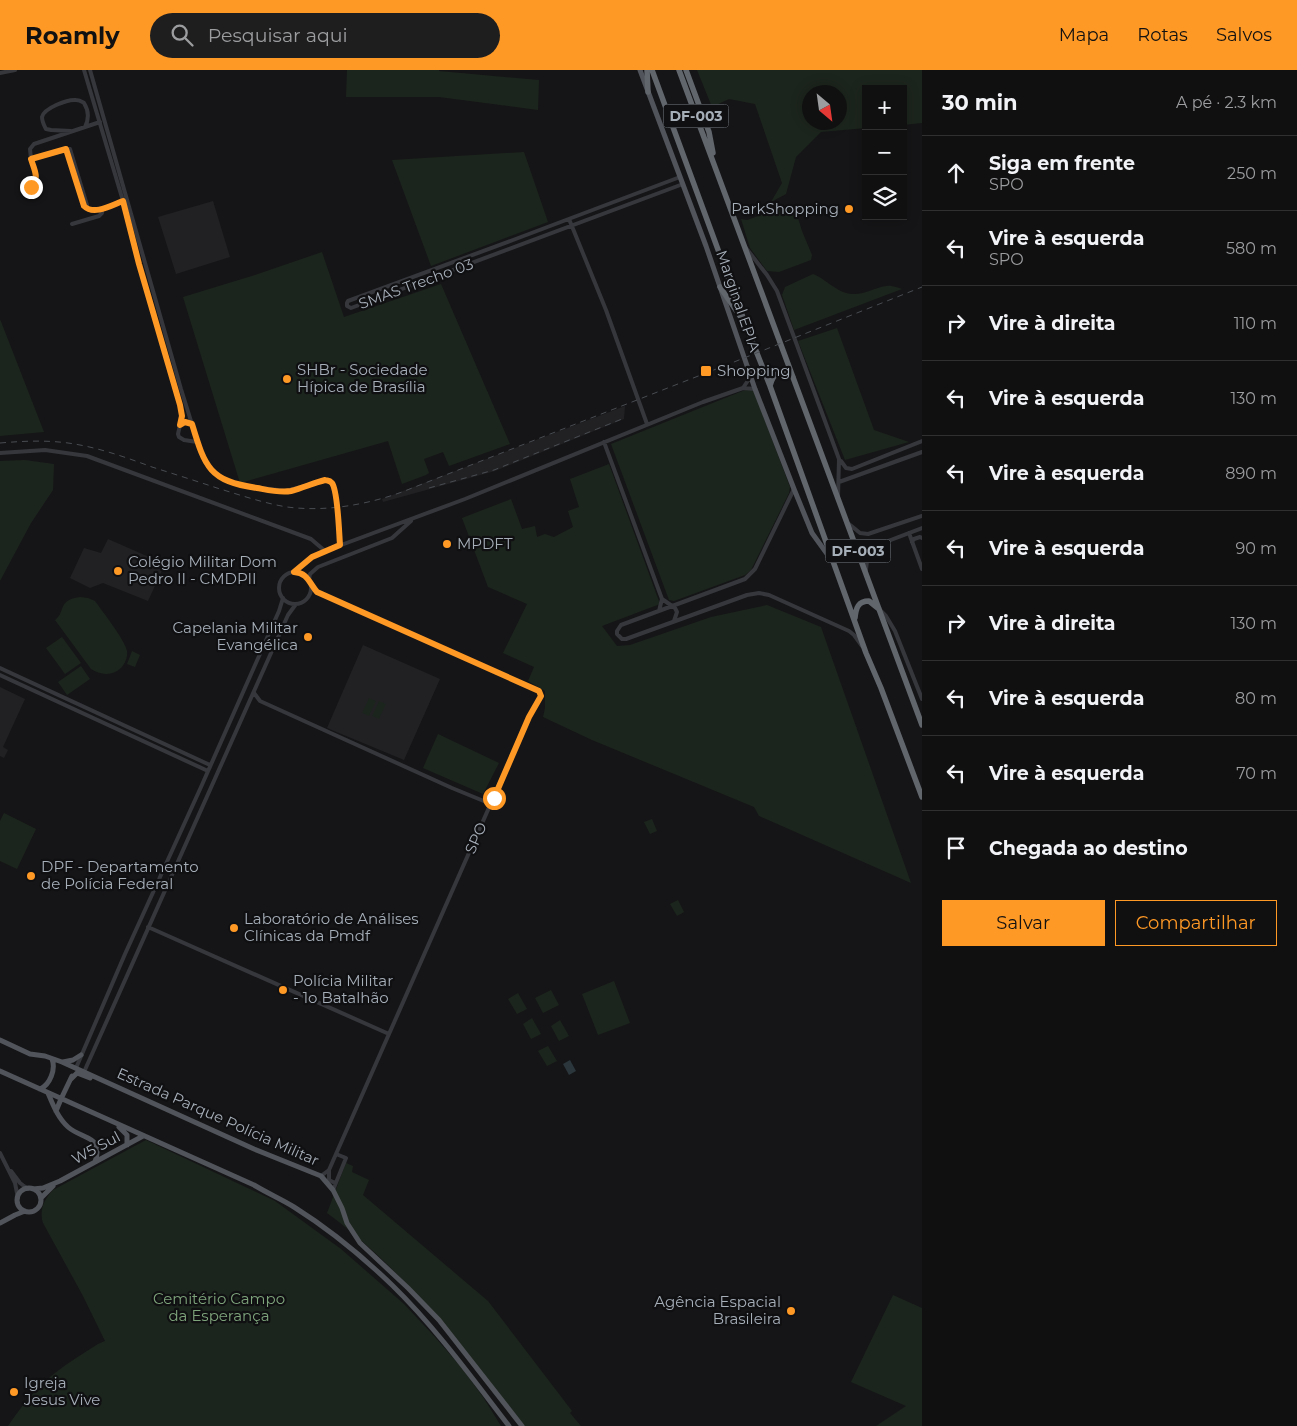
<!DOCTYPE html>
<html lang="pt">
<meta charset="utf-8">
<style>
body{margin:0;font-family:Montserrat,sans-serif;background:#1e1e1f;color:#f1f3f6}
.controls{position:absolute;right:15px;top:15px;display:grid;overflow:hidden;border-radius:0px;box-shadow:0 2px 12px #0003}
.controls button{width:45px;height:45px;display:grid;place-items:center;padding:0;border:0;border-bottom:1px solid #303031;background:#101011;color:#f1f3f6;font:25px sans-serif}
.compass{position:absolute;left:802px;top:15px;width:45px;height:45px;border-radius:50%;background:#101011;box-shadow:0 2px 12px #0003;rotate:151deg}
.stop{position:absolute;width:15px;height:15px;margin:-11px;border:4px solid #ff9925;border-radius:50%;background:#fff}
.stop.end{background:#ff9925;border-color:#fff;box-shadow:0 1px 5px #0008}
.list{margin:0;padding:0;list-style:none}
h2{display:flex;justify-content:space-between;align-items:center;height:65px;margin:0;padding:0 20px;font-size:21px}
h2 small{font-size:16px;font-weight:400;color:#9c9d9f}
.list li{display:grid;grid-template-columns:32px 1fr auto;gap:15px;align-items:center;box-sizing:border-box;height:75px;padding:0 20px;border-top:1px solid #303031}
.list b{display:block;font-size:19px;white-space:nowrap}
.list p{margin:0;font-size:16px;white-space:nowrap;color:#9c9d9f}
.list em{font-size:16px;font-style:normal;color:#9c9d9f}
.actions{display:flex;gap:10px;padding:15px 20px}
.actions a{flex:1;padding:11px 0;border:1px solid #ff9925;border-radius:0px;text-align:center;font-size:18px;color:#ff9925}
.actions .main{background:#ff9925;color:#111}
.icon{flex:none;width:28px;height:28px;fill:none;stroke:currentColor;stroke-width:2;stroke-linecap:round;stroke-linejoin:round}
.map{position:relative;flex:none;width:922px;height:1356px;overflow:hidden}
header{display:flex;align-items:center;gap:30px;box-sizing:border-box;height:70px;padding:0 25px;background:#ff9925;color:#111}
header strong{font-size:24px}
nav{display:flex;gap:28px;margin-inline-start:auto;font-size:18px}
.search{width:350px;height:45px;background:#1e1e1f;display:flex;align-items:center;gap:12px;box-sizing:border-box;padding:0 18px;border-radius:28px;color:#9c9d9f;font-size:19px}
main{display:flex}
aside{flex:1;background:#101011}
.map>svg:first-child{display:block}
.built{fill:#212124}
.green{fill:#1c251d;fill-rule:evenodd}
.water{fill:#2a363c}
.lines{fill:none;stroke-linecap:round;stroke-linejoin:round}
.minor{stroke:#35373c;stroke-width:4}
.major{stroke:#51555b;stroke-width:5}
.highway{stroke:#61666d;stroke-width:5.5}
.rail{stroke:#484c51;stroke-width:1;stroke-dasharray:6 5;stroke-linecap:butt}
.minor-bridge{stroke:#35373c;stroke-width:4}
.route{stroke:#ff9925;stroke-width:6}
.poi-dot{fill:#ff9925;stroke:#101012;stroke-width:2}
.labels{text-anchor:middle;stroke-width:4.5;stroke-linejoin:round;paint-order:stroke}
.shield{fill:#101012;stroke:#797f86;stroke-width:1}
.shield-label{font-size:14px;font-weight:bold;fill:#a6aeb8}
.poi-label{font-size:15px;fill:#a6aeb8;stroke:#101012;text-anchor:start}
.street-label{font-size:15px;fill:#a6aeb8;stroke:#101012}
.park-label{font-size:15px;fill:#7ea47b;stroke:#101012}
</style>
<header>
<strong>Roamly</strong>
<div class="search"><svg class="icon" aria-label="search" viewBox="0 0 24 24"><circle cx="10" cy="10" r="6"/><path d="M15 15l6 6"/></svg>Pesquisar aqui</div>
<nav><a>Mapa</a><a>Rotas</a><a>Salvos</a></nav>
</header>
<main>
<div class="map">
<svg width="922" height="1356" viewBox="0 0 922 1356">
<rect width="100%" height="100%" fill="#151517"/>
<path class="built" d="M 213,131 L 230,187 L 176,204 L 158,147 Z
M 625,336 L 624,349 L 495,401 L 383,432 L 382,429 Z
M 108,469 L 165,494 L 148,531 L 103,513 L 90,518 L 70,508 L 84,478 L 101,483 Z
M 363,575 L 440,609 L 404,690 L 327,658 Z
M 0,617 L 25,629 L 3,677 L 8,680 L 4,688 L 0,686 Z"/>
<path class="green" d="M 347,0 L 439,0 L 439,1 L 539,10 L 538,40 L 439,27 L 346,27 Z
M 697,0 L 922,0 L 922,53 L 903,55 L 903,19 L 866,19 L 866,58 L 821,62 L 796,87 L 786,124 L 771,132 L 782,113 L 755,34 L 729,29 L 712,37 ZM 839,22 L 839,52 L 809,52 L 809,22 Z
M 524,82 L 548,152 L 431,196 L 392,90 Z
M 787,136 L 792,138 L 797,145 L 802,161 L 812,185 L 811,190 L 779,202 L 767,201 L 750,178 L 741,149 L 747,150 Z
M 322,182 L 344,247 L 441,214 L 510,374 L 449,396 L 443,382 L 424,389 L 429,403 L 426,405 L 402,414 L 388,371 L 240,413 L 183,227 L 255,205 Z
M 813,204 C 826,209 837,223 852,224 C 865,225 875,217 887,216 C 891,215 898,218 902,219 L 794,260 L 782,225 L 785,217 Z
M 0,249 L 44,362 L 0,366 Z
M 837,258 L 874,360 L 909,372 L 845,390 L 798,271 Z
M 750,319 L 754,322 L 790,417 L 789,423 L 751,500 L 745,505 L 674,531 L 669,530 L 611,374 L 745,320 Z
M 25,390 L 54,394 L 53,420 L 31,453 L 0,511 L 0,391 Z
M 609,394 L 660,534 L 602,556 L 617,576 L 630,575 L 711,547 L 767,535 L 821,557 L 911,813 L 759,746 L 754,737 L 592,670 L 543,647 L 545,638 L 545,621 L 528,611 L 534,597 L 503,583 L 527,534 L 488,517 L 462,448 L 511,429 L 522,459 L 535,456 L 537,467 L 545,464 L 554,467 L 573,457 L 568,441 L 579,437 L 570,409 Z
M 80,527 L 88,528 L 95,531 C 102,541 125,570 127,581 C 128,588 124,597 117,601 C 108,606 99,604 91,599 L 55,550 C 66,542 57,530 80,527 Z
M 62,567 L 81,593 L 65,604 L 46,578 Z
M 132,581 L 140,585 L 135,597 L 127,594 Z
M 81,596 L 90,609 L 67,625 L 58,612 Z
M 369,628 L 376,631 L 369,646 L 362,643 Z
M 379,631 L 386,634 L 379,649 L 372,646 Z
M 438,664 L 499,693 L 483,724 L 423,698 Z
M 4,743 L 36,759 L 17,799 L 0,791 L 0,751 Z
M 652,749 L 657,761 L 650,764 L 644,752 Z
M 678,830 L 684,842 L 677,846 L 670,834 Z
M 614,911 L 630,953 L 598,965 L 582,924 Z
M 551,920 L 559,935 L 543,943 L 535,928 Z
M 518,923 L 527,939 L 517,944 L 508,929 Z
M 532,948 L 541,964 L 531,969 L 523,954 Z
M 560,950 L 569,966 L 559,971 L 551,956 Z
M 548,976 L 557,991 L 547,996 L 538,981 Z
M 146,1070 L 275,1131 L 341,1179 L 404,1234 L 434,1266 L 461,1297 L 483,1327 L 501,1356 L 8,1356 C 21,1337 36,1317 55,1303 C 69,1292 84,1283 98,1274 L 105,1271 L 83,1226 L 43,1153 C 39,1141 44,1129 53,1120 Z
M 346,1093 L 353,1096 L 352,1102 L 369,1110 L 363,1125 L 488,1231 L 572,1341 L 570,1343 L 581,1356 L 524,1356 C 464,1280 406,1201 327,1143 Z
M 893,1225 L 922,1238 L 922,1356 L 876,1356 L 906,1336 L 851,1312 Z"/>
<path class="water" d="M 570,990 L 576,1001 L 569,1005 L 563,994 Z"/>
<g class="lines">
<path class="minor" d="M 84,0 L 123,131 L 139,194 L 180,335 L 182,346 L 178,364 L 179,367 L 184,370 L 197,372
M 90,0 L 181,319 L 200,380 L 205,392 L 211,400 L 224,409 L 234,413 L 247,416 L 286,421 L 327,410 L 332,414 L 336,428
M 0,3 L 15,0
M 71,61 L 51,60 L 46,59 C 44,55 42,52 42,47 C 44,38 68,29 76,30 C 80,30 81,31 84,33 C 89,41 89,49 85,57
M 66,79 L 84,136 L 92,141 L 102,139
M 31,89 L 30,79 L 34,74 L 100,52
M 680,107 L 513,170 L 348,231 L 347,233 L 347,236 L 351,238 L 683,114
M 25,120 L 33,115 L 37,107 L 31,89 L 70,79 L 87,135 L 87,139
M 569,149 L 606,240 L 647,354
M 72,154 L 99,146 L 102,143 L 102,139 L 123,131
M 746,178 L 767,205 L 777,221 L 839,389 L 838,427
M 743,318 L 751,306
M 604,372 L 662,529 L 659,541
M 0,383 L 45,380 L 87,386 L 311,469 L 325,481
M 841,391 L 846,398 L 852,399 L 922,371
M 839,412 L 922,382
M 794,419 L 755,499 L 745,509 L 621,555 L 617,561 L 617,564 L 622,569 L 626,569 L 747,525 L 759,523 L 769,525 L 849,561 L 854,565 L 862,576
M 338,448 L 340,475
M 849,454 L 860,463 L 868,464 L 922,446
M 909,463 L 922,499
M 912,472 L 914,469 L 920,467 L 922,468
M 866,500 C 867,491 867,482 875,476 L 922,458
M 294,502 L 312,487 L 325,481 L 465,429 L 703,332 L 743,318 L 755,319
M279 518a16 16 0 1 1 32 0a16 16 0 1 1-32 0Z
M 309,510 L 310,504 L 318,497 L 392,468 L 411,451
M 311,515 L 317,522 L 539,621 L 541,625 L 529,647 L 336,1084 L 329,1100 L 321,1106
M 662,529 L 675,538 L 677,542 L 674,551
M 881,541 L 886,546 L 895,561 L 922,629
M 0,598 L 210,695
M 0,605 L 208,701
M 254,623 L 260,631 L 452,718 L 491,734
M 148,857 L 389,964
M 76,998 L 125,884 L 201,717 L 279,541 L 283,528
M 84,1002 L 288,545 L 296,534
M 0,1083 L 15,1113 L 18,1128
M 329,1100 L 329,1110 L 335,1113
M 11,1101 L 20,1113 L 28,1119
M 333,1120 L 346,1088 L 336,1084"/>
<path class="major" d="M 640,0 L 706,176 L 755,319 L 794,419 L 812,463 L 830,488
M 0,970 L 30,984 L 45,986 L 62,992 L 254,1079 L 321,1106 L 333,1120 L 342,1138 L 347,1153 L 360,1173 L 408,1218 L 439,1250 L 522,1356
M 63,992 L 73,990 L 81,985
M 0,1001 L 254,1115 C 267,1123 281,1129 294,1137 C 329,1159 363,1187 392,1215 C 436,1258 472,1308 509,1356
M 71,1009 L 77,1003 L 90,1008
M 40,1019 C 50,1015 56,999 52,989
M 48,1023 C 53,1035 58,1048 68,1057 C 83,1070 104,1065 95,1092
M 56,1041 L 61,1029 L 72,1006
M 119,1057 L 127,1065 L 127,1075
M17 1130a12 12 0 1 1 24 0a12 12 0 1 1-24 0Z
M 33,1119 L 43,1118 L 60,1111 L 143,1066
M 41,1128 L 53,1116
M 0,1153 L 15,1145 L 25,1141"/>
<path class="highway" d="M 647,0 L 648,22
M 652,0 L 745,253 L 770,316 L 866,583 L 881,618 L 922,727
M 679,0 L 922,655
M 686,0 L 709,62 L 713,83
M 720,217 L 740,246
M 770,316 C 773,303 782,297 793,307
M 855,548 C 856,538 858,531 869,531 L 879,539"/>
<path class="rail" d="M 0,373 C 23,371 46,370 68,373 C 97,377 125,387 152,397 C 174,404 196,411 217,418 C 240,425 263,433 287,437 C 325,442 366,435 402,422 L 729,294 L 922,217
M 429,418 L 494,400 L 622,349"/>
<path class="minor-bridge" d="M 336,428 L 338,448"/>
</g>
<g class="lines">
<path class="route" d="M 31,117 C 40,108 34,99 31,89 L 66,79 L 84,136 C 94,146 112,135 123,131 L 139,194 L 180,335 L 182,346 L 180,355 L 185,352 L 192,354 C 205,397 209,411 257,418 C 268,420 280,423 291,421 C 303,418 313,413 325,410 C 328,411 329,410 332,413 C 338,421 339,463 340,475 L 312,487 L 294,502 C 308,503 309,513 317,522 L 539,621 L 541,626 L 529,647 L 494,728"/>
</g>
<g class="poi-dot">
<circle cx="849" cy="139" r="5"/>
<rect x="700" y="295" width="12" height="12" rx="2.5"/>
<circle cx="287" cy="309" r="5"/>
<circle cx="447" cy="474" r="5"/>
<circle cx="118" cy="501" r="5"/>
<circle cx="308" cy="567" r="5"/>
<circle cx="31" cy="806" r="5"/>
<circle cx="234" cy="858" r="5"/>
<circle cx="283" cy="920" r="5"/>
<circle cx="791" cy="1241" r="5"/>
<circle cx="14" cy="1322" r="5"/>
</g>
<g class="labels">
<g class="shield">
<rect x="663.5" y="34.5" width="65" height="23" rx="4"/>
<rect x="825.5" y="469.5" width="65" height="23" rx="4"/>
</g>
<g class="shield-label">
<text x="696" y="51">DF-003</text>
<text x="858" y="486">DF-003</text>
</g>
<g class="poi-label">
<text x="839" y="144" text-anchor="end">ParkShopping</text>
<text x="297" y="305">SHBr - Sociedade<tspan x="297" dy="17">Hípica de Brasília</tspan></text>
<text x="717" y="306">Shopping</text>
<text x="457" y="479">MPDFT</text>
<text x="128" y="497">Colégio Militar Dom<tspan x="128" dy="17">Pedro II - CMDPII</tspan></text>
<text x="298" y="563" text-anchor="end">Capelania Militar<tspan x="298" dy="17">Evangélica</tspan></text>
<text x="41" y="802">DPF - Departamento<tspan x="41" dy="17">de Polícia Federal</tspan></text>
<text x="244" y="854">Laboratório de Análises<tspan x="244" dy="17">Clínicas da Pmdf</tspan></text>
<text x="293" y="916">Polícia Militar<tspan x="293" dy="17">- 1o Batalhão</tspan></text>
<text x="781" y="1237" text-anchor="end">Agência Espacial<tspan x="781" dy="17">Brasileira</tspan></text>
<text x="24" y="1318">Igreja<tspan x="24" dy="17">Jesus Vive</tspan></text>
</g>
<g class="street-label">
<text transform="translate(416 214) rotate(-20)" y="5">SMAS Trecho 03</text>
<text transform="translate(738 231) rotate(71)" y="5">Marginal EPIA</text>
<text transform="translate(476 768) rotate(-66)" y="5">SPO</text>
<text transform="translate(218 1047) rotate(24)" y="5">Estrada Parque Polícia Militar</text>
<text transform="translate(96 1078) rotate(-28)" y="5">W5 Sul</text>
</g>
<g class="park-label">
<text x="219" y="1234">Cemitério Campo<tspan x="219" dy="17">da Esperança</tspan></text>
</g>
</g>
</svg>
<div class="controls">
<button>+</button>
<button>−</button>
<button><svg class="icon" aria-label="layers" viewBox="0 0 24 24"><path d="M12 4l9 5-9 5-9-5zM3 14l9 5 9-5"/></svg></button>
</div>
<svg class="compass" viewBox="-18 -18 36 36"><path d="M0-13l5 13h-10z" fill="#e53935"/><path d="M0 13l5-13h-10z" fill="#9c9d9f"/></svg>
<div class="stop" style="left:494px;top:728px"></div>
<div class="stop end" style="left:31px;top:117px"></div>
</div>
<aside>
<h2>30 min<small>A pé · 2.3 km</small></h2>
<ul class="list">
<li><svg class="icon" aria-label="ahead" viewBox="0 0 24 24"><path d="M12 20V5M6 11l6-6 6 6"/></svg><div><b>Siga em frente</b><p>SPO</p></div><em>250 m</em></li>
<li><svg class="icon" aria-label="left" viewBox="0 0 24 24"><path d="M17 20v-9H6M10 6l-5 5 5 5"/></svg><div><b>Vire à esquerda</b><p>SPO</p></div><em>580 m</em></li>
<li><svg class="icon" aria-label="right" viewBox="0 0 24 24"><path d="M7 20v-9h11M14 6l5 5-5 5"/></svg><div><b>Vire à direita</b></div><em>110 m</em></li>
<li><svg class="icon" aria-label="left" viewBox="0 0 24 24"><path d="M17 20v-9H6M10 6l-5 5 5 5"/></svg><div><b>Vire à esquerda</b></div><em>130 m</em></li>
<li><svg class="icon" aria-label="left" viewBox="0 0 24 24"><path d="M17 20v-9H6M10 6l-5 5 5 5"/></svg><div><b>Vire à esquerda</b></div><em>890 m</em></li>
<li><svg class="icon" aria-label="left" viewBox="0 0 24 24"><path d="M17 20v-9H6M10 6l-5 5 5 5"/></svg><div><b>Vire à esquerda</b></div><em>90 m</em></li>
<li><svg class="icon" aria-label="right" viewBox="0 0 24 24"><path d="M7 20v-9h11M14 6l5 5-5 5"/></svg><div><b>Vire à direita</b></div><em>130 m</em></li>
<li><svg class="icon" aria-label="left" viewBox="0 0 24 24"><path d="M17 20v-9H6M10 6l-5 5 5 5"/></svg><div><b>Vire à esquerda</b></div><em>80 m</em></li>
<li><svg class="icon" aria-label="left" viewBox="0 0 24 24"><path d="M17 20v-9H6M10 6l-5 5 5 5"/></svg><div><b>Vire à esquerda</b></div><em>70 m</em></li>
<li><svg class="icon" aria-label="arrive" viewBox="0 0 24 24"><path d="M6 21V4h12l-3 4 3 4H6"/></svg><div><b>Chegada ao destino</b></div></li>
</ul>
<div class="actions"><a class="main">Salvar</a><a>Compartilhar</a></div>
</aside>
</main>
